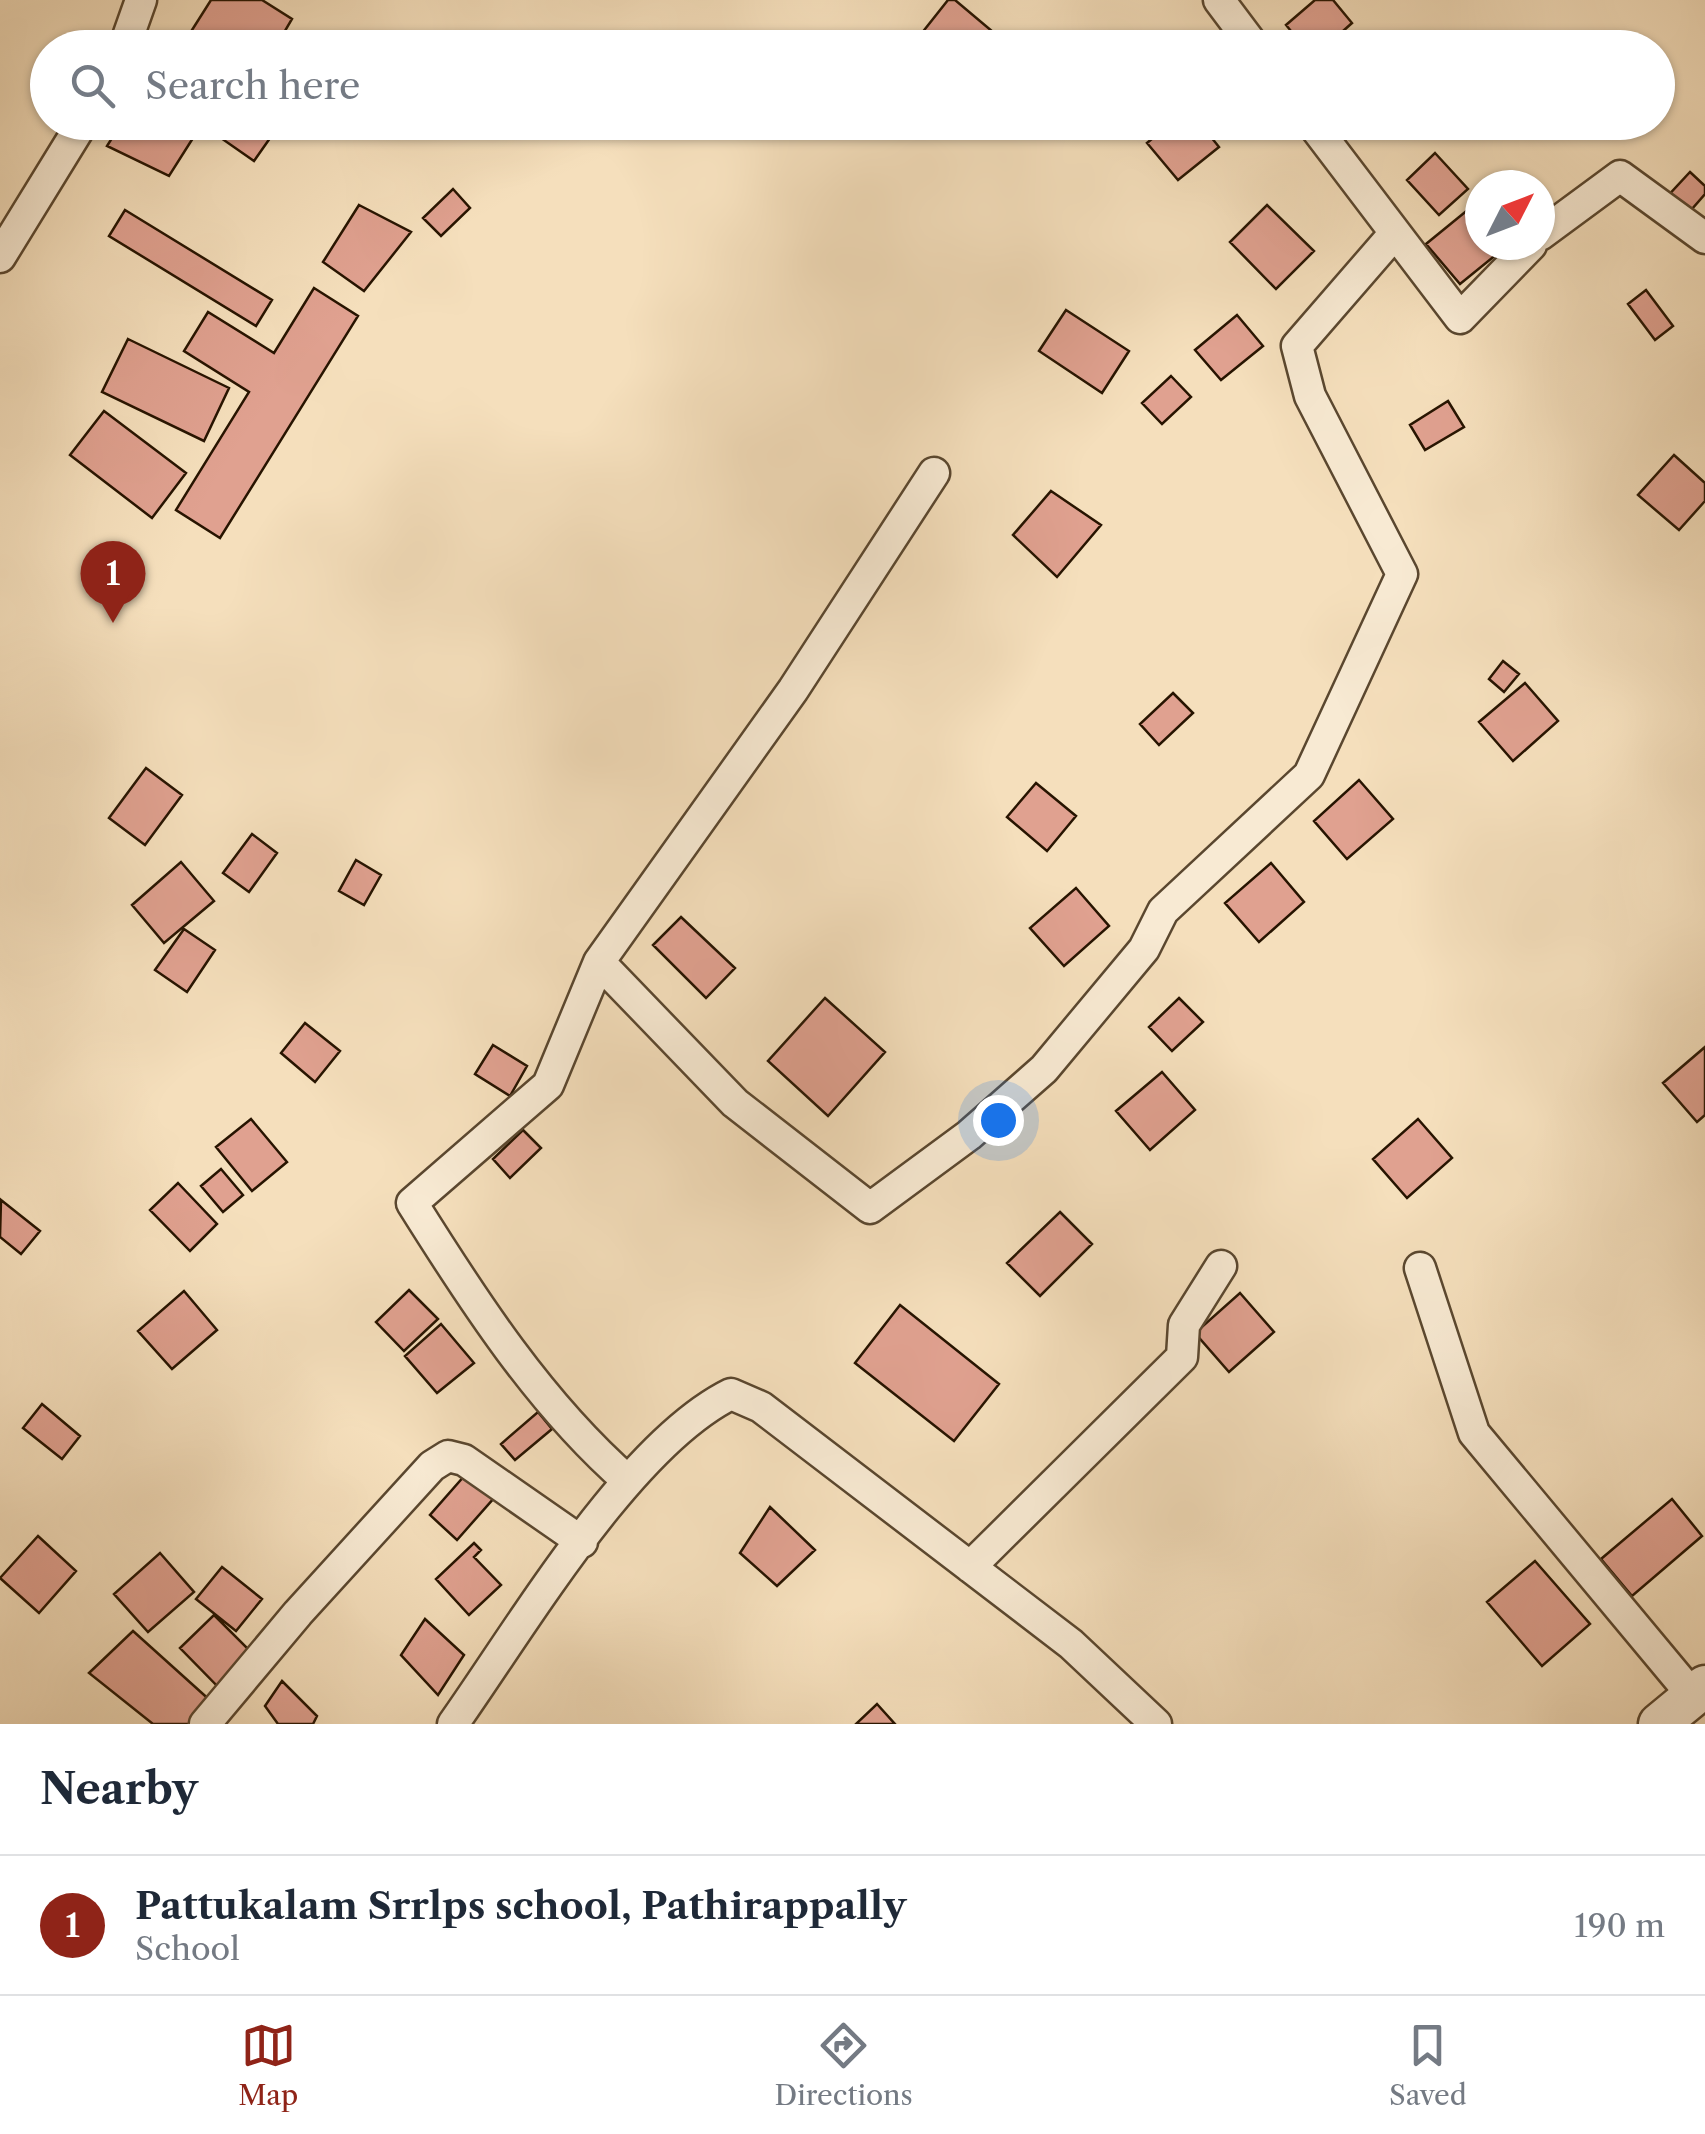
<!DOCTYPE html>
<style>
body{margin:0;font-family:"Libre Caslon Text",serif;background:#f2f2f3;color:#1f2937}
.compass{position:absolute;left:1465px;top:170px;width:90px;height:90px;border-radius:50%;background:#fff;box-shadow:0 2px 8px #0004;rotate:48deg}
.you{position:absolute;left:998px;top:1120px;width:35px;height:35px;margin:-25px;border:8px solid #fff;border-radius:50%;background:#1a73e8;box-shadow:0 0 0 15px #1a73e833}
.badge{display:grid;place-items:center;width:65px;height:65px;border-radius:50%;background:#8f2418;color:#fff;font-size:32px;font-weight:700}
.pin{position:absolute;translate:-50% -82px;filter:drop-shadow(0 2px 5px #0008)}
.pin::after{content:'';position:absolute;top:52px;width:35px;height:30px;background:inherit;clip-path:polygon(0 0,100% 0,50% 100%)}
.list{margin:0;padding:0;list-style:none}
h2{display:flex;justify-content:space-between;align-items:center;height:130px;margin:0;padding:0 40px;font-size:42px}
h2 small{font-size:32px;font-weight:400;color:#747a83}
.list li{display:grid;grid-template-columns:65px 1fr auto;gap:30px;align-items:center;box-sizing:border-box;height:140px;padding:0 40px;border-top:2px solid #e0e1e3}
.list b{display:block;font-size:38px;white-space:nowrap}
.list p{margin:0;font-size:32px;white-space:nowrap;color:#747a83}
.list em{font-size:32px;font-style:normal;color:#747a83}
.icon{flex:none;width:55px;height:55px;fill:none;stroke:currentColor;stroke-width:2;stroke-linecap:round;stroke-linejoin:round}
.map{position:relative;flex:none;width:1705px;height:1724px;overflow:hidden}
.search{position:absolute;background:#fff;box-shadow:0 2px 8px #0004;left:30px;right:30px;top:30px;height:110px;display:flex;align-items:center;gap:25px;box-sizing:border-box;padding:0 35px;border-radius:55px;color:#747a83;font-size:38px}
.sheet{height:270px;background:#fff}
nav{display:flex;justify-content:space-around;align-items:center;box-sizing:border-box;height:140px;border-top:2px solid #e0e1e3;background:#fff;font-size:28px;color:#747a83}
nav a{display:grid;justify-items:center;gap:5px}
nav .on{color:#8f2418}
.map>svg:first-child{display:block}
.building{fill:#e0a190;stroke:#271400;stroke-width:2.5}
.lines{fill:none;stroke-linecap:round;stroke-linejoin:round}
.minor-casing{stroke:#5a472f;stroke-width:35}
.tertiary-casing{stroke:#5a472f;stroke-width:45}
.minor{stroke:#f8ead3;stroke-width:30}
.tertiary{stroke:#f8ead3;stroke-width:40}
</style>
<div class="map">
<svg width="1705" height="1724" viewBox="0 0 1705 1724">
<rect width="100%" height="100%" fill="#f5dfbc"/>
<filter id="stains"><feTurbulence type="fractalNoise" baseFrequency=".002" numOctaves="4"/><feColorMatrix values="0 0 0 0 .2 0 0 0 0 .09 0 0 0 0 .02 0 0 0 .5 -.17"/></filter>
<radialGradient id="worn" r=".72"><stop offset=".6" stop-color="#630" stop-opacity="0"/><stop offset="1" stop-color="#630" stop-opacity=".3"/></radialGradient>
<path class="building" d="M 211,0 L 262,0 L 292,19 L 275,48 L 231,48 L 192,30 Z
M 948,0 L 955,0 L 1012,48 L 910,48 Z
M 1315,0 L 1333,0 L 1352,23 L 1324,48 L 1305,48 L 1286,25 Z
M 122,122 L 170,122 L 193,138 L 169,176 L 107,146 Z
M 212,122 L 263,122 L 275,131 L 254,161 L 208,129 Z
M 1172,122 L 1199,122 L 1219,147 L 1178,180 L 1147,143 Z
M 1435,153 L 1468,189 L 1439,215 L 1407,180 Z
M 1690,172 L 1705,186 L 1705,194 L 1685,217 L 1665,199 Z
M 453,189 L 470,208 L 441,236 L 423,218 Z
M 1475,204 L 1480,210 L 1480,245 L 1508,245 L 1460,284 L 1426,244 Z
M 359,205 L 411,232 L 364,291 L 323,262 Z
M 1267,205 L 1314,251 L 1276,289 L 1230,242 Z
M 125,210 L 272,300 L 256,326 L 109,236 Z
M 314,288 L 358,316 L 220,538 L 176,510 L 249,392 L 184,351 L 208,312 L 274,353 Z
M 1646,290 L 1673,326 L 1655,340 L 1628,304 Z
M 1066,310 L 1129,351 L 1102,393 L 1039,351 Z
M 1237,315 L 1263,346 L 1221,380 L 1195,350 Z
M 128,339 L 229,388 L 204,441 L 102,392 Z
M 1171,376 L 1191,397 L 1162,424 L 1142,403 Z
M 1448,401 L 1464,427 L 1425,450 L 1410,425 Z
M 104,411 L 186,473 L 152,518 L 70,455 Z
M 1674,455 L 1705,483 L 1705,501 L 1679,530 L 1638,495 Z
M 1051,491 L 1101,525 L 1057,577 L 1013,535 Z
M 1503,661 L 1519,674 L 1504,692 L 1489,679 Z
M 1525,683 L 1558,721 L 1513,761 L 1479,722 Z
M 1173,693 L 1193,713 L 1159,745 L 1140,724 Z
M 146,768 L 182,795 L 145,845 L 109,818 Z
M 1359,780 L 1393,819 L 1347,859 L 1314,821 Z
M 1036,783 L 1076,816 L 1047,851 L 1007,817 Z
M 252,834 L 277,853 L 249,892 L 223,873 Z
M 356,860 L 381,875 L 364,905 L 339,891 Z
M 181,862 L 214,901 L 164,943 L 132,905 Z
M 1271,863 L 1304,902 L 1259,942 L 1225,903 Z
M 1076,888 L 1109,926 L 1064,966 L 1030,928 Z
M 681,917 L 735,968 L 706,998 L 653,945 Z
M 184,929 L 215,950 L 187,992 L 155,970 Z
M 825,998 L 885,1052 L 828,1116 L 768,1061 Z
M 1179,998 L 1203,1022 L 1172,1051 L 1149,1027 Z
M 305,1023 L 340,1051 L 315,1082 L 281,1053 Z
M 493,1045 L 527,1066 L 510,1096 L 475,1074 Z
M 1705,1047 L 1705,1115 L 1697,1122 L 1663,1083 Z
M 1162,1072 L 1195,1110 L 1150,1150 L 1116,1111 Z
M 251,1119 L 287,1162 L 252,1191 L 216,1147 Z
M 1418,1119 L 1452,1158 L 1407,1198 L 1373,1159 Z
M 523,1130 L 541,1148 L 510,1178 L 493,1159 Z
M 221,1169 L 243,1195 L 223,1212 L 201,1186 Z
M 178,1183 L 217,1224 L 190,1251 L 150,1210 Z
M 1,1200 L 40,1231 L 21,1254 L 0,1237 Z
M 1060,1212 L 1092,1244 L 1040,1296 L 1007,1263 Z
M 409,1290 L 438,1319 L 404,1351 L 376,1322 Z
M 184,1291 L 217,1330 L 172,1369 L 138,1331 Z
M 1240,1293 L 1274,1332 L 1229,1372 L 1195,1333 Z
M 900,1305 L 999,1384 L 954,1441 L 855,1363 Z
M 441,1324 L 474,1363 L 437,1393 L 405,1356 Z
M 42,1404 L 80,1436 L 62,1459 L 23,1428 Z
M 538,1412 L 552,1429 L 515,1460 L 501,1444 Z
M 466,1474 L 494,1498 L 457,1540 L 430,1515 Z
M 1672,1499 L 1702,1536 L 1632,1596 L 1601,1559 Z
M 770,1507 L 815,1550 L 777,1586 L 740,1553 Z
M 38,1536 L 76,1571 L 39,1613 L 0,1578 Z
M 474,1543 L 481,1550 L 474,1557 L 501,1585 L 469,1615 L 436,1579 Z
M 160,1553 L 194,1592 L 148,1632 L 114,1594 Z
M 1535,1561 L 1590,1624 L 1542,1666 L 1487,1602 Z
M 222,1567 L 262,1599 L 236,1631 L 196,1599 Z
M 214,1615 L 262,1663 L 228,1697 L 180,1648 Z
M 425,1619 L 464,1655 L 438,1695 L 401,1655 Z
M 133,1631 L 213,1703 L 198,1724 L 153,1724 L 89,1673 Z
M 282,1681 L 317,1716 L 313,1724 L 278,1724 L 265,1706 Z
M 877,1704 L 895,1724 L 856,1724 Z"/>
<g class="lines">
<g class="minor-casing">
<path id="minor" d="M 1219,0 L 1255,48
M 124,48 L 141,0
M 1311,122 L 1460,318 L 1531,245
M 1540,235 L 1620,176 L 1705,238
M 0,257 L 83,122
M 599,962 L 793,690 L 934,473
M 1420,1268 L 1474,1433 L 1693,1696
M 628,1481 C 540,1404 474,1302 412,1203 L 548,1085 L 599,962 L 735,1103 L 870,1208 L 969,1135 L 1044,1069 L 1144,949 L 1163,911 L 1309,775 L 1402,574 L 1310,396 L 1297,346 L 1395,233
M 970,1567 L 1182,1357 L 1184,1325 L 1221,1266
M 205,1724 L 298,1613 L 432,1466 L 448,1456 L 464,1460 L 582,1542
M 453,1724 C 521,1628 628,1445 731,1394 L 761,1407 L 1071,1644 L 1156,1724"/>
</g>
<g class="tertiary-casing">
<path id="tertiary" d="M 1659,1724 L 1705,1686"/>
</g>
<use href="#minor" class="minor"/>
<use href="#tertiary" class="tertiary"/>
</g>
<rect width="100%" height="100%" filter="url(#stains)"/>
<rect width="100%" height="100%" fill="url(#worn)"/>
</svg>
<svg class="compass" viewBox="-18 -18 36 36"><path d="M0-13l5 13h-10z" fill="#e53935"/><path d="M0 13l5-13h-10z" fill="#747a83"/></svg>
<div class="you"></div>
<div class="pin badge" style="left:113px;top:623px">1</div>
<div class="search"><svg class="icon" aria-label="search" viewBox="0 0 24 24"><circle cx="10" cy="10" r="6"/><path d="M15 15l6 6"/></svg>Search here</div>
</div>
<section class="sheet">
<h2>Nearby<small></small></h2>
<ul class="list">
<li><span class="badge">1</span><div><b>Pattukalam Srrlps school, Pathirappally</b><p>School</p></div><em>190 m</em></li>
</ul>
</section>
<nav>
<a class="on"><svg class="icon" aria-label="map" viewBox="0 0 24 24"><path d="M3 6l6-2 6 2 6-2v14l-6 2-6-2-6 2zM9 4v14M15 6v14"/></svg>Map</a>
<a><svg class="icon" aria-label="directions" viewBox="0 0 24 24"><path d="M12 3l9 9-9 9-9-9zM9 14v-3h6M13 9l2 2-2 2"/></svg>Directions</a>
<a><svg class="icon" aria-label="saved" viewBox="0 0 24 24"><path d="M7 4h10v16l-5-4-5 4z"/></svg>Saved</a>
</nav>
